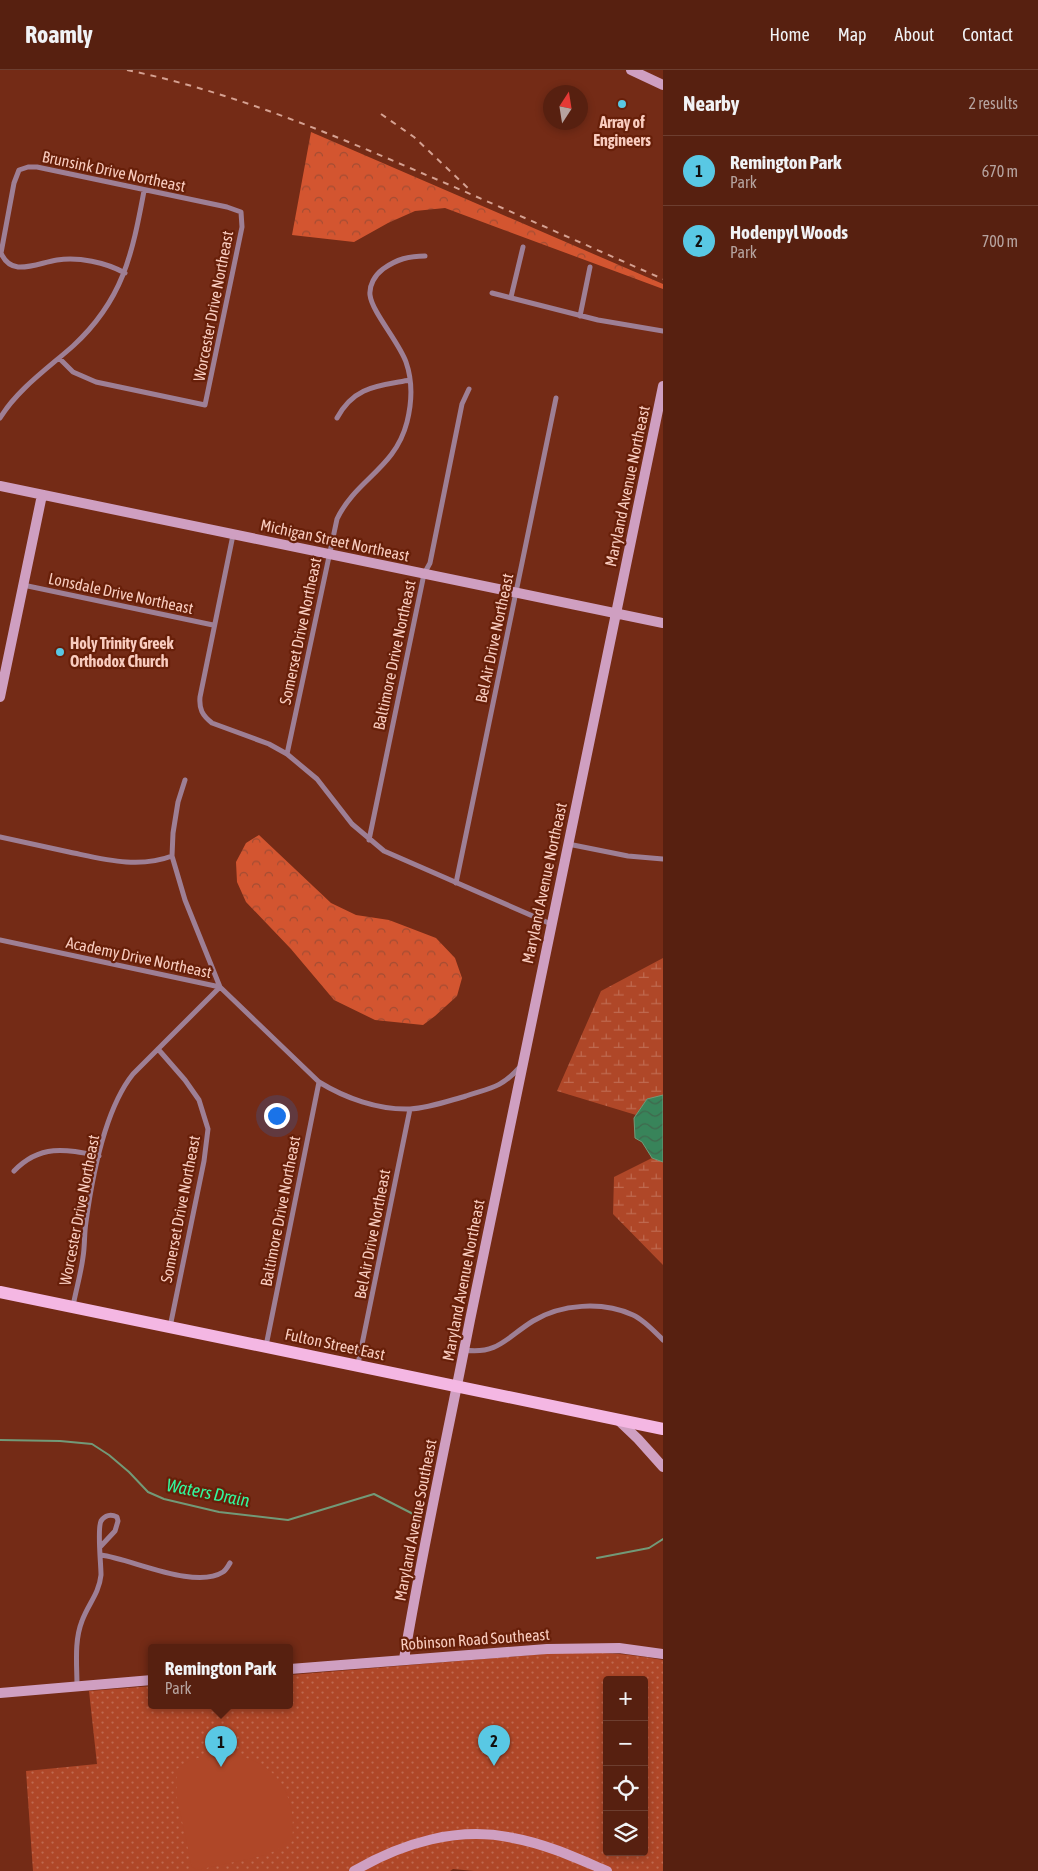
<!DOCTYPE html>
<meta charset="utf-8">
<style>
body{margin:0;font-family:"Asap Condensed",sans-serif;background:#5d2819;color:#f1f3f6}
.controls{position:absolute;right:15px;bottom:15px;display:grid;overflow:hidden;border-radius:5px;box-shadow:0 2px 8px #0003}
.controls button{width:45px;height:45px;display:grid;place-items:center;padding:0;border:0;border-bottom:1px solid #6d3e30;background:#572010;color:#f1f3f6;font:25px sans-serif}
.compass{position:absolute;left:543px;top:15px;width:45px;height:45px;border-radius:50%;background:#572010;box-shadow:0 2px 8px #0003;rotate:12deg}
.you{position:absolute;left:276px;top:1045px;width:18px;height:18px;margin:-12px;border:4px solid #fff;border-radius:50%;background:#1a73e8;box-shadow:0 0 0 8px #1a73e833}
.badge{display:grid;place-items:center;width:32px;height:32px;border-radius:50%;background:#59c8e4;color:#111;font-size:16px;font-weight:700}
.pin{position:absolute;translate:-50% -41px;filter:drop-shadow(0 1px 2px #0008)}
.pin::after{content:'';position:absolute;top:26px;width:18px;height:15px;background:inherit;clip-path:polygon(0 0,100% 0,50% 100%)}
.popup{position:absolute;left:148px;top:1574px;width:145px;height:65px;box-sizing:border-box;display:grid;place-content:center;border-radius:5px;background:#572010;filter:drop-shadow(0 1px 4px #0005);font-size:16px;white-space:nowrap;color:#b6a39f}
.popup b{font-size:19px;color:#f1f3f6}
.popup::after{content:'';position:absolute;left:50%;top:100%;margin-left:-10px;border:10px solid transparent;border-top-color:#572010}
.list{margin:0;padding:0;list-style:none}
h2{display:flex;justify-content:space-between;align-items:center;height:65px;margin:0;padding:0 20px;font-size:21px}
h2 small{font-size:16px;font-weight:400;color:#b6a39f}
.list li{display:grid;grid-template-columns:32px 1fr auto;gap:15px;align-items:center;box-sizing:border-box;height:70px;padding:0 20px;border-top:1px solid #6d3e30}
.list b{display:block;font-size:19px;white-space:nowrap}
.list p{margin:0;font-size:16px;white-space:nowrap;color:#b6a39f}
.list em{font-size:16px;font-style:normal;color:#b6a39f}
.icon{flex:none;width:28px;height:28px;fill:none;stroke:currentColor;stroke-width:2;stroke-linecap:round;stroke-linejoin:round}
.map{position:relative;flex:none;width:663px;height:1801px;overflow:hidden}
header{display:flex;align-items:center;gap:30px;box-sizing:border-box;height:70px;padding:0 25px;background:#572010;border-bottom:1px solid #6d3e30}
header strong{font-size:24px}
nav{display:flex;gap:28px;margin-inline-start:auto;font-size:18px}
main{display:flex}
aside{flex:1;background:#572010}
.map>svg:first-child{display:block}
.forest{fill:url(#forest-crowns)}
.wetland{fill:url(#wetland-marsh)}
.park{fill:url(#park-dots);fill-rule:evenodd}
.pitch{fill:#af4728}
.water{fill:url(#water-waves);stroke:#729a78}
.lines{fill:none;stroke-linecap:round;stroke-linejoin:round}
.stream{stroke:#729a78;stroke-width:2}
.street{stroke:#9e7f95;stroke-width:5}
.secondary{stroke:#cf9fc1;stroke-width:10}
.primary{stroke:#f4b7e3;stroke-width:12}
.rail{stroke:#d5a192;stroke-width:2;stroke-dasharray:6 6;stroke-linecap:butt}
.poi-dot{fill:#59c8e4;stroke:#671f09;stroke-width:2}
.labels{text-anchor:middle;stroke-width:4.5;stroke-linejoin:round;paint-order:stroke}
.poi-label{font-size:16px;font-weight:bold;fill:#f9ccbf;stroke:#671f09}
.street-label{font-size:16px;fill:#f9ccbf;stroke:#671f09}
.water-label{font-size:18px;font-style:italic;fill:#31f99d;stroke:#671f09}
</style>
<header>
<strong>Roamly</strong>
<nav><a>Home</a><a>Map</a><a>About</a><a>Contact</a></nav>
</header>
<main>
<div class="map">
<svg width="663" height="1801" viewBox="0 0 663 1801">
<defs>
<pattern id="forest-crowns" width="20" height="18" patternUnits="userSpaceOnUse" patternTransform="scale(1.25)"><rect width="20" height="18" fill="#d35530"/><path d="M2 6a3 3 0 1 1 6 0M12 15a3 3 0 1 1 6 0" fill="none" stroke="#a34d33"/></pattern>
<pattern id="wetland-marsh" width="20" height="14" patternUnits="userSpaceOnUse" patternTransform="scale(1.25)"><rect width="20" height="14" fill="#af4728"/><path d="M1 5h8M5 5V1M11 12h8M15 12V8" fill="none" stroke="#bf694f"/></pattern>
<pattern id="park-dots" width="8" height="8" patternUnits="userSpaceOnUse" patternTransform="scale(1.25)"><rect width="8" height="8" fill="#af4728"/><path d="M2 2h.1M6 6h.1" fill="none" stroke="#bf694f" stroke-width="1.8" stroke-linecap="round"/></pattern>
<pattern id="water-waves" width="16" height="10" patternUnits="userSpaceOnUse" patternTransform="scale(1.25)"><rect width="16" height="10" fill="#38845a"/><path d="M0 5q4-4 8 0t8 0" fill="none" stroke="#40684d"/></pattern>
</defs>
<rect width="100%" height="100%" fill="#742b16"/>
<path class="forest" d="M 311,62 L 663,214 L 663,219 L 445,138 L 415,141 L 388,153 L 354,172 L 292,165 Z
M 259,765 L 331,833 L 356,845 L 389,850 L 436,868 L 455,888 L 462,908 L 457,926 L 435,946 L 423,955 L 375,950 L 334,930 L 291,879 L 246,832 L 237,812 L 236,792 L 246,773 Z"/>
<path class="wetland" d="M 663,888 L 663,1025 L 647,1029 L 636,1045 L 557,1021 L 601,921 Z
M 652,1088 L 663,1092 L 663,1195 L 613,1144 L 614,1107 Z"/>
<path class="park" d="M 568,1582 C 600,1582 631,1584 663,1590 L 663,1801 L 474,1801 L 453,1799 L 450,1801 L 33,1801 L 26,1701 L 97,1694 L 89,1621 L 152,1616 L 152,1636 L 290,1636 L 290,1605 ZM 607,1610 L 644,1610 L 644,1782 L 607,1782 Z"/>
<path class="pitch" d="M 218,1683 C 272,1686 298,1719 292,1772 L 266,1785 L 197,1800 L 192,1797 L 177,1728 L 177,1699 L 190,1690 Z"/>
<path class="water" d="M 663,1025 L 663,1092 L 652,1088 L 642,1072 L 635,1068 L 634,1048 L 647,1029 Z"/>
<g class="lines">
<path class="stream" d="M 0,1370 L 60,1371 L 92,1374 L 109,1385 L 129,1402 L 148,1422 L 164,1429 L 219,1442 L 288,1450 L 374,1424 L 421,1448
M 597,1488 L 649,1478 L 663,1469"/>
<path class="street" d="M 492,223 L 598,250 L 663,261
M 511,227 L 523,177
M 580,246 L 590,197
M 59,288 L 73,302 L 96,312 L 205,335 L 242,157 L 241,142 L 227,137 L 37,97 L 28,97 L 19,100 L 14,113 L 1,183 C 4,190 10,196 18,197 C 31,198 44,192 57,190 C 79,187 105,192 125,203
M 0,348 C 18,319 47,299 73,276 C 123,230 132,185 144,121
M 337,348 C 354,316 378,316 410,310
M 233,465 L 200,627 C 199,639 202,645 212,653 L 269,674 L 287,684 L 317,709 L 352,754 L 384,781 L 551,854
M 23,515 L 213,555
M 287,684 L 337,449 C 356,409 395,399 407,352 C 412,332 413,312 406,292 C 399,272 372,242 370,225 C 369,215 375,205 383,199 C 397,189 409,186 425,186
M 0,767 C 23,772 46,777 69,782 C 103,789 138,799 172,786
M 369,770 L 424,504 L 430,493 L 462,334 L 469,319
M 568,774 L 628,786 L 663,789
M 456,813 L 556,328
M 0,870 L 220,917 L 319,1012 C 345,1028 378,1040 410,1039 C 429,1038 448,1031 466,1026 C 490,1018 501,1018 519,998
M 158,979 L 185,1010 L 199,1030 L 208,1059 L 204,1091 L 170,1257
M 14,1101 C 40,1074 65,1079 99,1086
M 73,1236 C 76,1220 81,1203 83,1187 C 85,1176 84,1164 86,1152 C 92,1108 105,1039 133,1004 L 220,917 L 185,830 L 172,786 L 173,763 L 178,732 L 185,710
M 266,1276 L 319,1012
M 464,1280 C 498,1285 507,1267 533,1251 C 561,1234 602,1231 633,1245 C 644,1250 654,1261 663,1270
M 358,1294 L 410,1039
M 101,1485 C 132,1489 195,1520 223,1502 C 226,1500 228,1496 230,1493
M 77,1616 C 77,1595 74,1571 82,1551 C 88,1534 99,1524 101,1505 C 101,1493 97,1459 101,1451 C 105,1445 111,1444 117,1447 L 118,1451 L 115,1461 L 101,1476"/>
<path class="secondary" d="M 631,0 L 663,15
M 0,416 L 663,553
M 0,627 L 42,425
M 617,1349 L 638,1369 L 663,1397
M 404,1589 C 423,1475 448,1363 470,1250 C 532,938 601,628 663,316
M 290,1599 L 547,1579 L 619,1578 L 663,1584
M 0,1623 L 152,1610
M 354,1801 C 402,1773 458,1756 513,1768 C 546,1774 576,1788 607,1801"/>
<path class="primary" d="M 0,1222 L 663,1359"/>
<path class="rail" d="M 127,0 C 228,21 322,60 417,101 C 499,136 581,173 663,209
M 381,44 L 414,67 L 470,120"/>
</g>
<g class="poi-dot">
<circle cx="622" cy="34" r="5"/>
<circle cx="60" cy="582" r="5"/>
</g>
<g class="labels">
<g class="poi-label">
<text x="622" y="58">Array of<tspan x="622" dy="18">Engineers</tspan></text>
<text x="70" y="579" text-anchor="start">Holy Trinity Greek<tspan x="70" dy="18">Orthodox Church</tspan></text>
</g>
<g class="street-label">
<text transform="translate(114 101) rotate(12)" y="6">Brunsink Drive Northeast</text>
<text transform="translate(213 236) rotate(-79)" y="6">Worcester Drive Northeast</text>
<text transform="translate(627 416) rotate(-78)" y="6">Maryland Avenue Northeast</text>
<text transform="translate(335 470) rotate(12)" y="6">Michigan Street Northeast</text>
<text transform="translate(121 523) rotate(12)" y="6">Lonsdale Drive Northeast</text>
<text transform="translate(300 561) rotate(-78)" y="6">Somerset Drive Northeast</text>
<text transform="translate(494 568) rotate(-78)" y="6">Bel Air Drive Northeast</text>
<text transform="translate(394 585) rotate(-78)" y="6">Baltimore Drive Northeast</text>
<text transform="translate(544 813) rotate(-78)" y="6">Maryland Avenue Northeast</text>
<text transform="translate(139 887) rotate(12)" y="6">Academy Drive Northeast</text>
<text transform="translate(180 1139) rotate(-79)" y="6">Somerset Drive Northeast</text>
<text transform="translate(79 1140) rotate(-79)" y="6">Worcester Drive Northeast</text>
<text transform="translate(280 1141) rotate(-79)" y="6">Baltimore Drive Northeast</text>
<text transform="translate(372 1164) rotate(-79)" y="6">Bel Air Drive Northeast</text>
<text transform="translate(463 1210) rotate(-79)" y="6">Maryland Avenue Northeast</text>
<text transform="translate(335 1274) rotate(12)" y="6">Fulton Street East</text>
<text transform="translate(415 1450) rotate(-79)" y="6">Maryland Avenue Southeast</text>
<text transform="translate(475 1569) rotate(-4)" y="6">Robinson Road Southeast</text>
</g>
<g class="water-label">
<text transform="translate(208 1423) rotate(11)" y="6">Waters Drain</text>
</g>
</g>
</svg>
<div class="controls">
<button>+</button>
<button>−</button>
<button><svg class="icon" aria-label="locate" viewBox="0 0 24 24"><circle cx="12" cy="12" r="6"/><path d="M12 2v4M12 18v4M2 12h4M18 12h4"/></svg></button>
<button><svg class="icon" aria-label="layers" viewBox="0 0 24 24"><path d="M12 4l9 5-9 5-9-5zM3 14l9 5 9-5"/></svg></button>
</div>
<svg class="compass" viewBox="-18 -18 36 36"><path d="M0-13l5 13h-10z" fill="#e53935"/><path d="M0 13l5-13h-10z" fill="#b6a39f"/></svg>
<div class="you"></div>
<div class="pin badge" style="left:221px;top:1697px">1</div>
<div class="popup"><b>Remington Park</b>Park</div>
<div class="pin badge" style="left:494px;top:1696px">2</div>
</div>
<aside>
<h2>Nearby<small>2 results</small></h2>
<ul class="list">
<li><span class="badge">1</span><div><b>Remington Park</b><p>Park</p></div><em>670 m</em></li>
<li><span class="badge">2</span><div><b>Hodenpyl Woods</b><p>Park</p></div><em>700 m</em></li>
</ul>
</aside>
</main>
